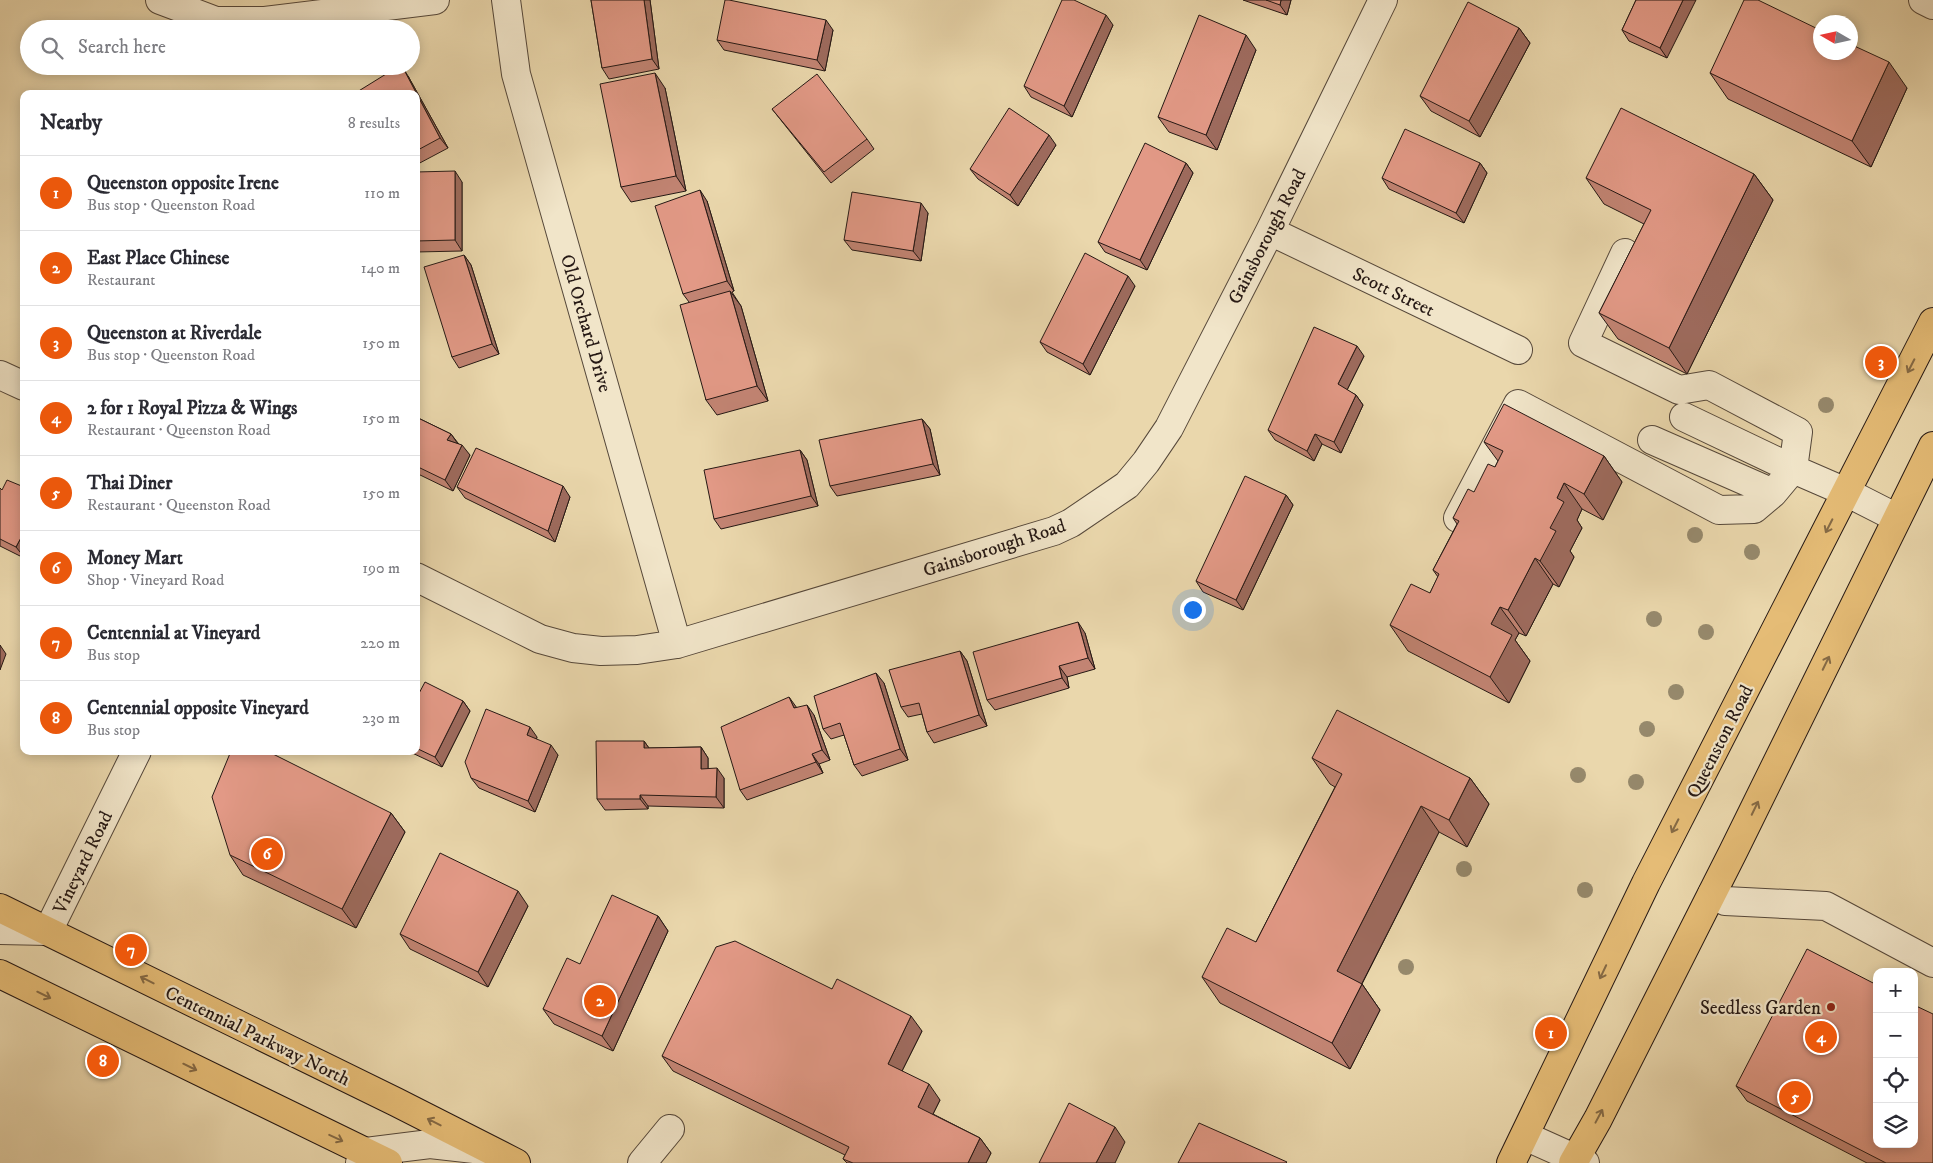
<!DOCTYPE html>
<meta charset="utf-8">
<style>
body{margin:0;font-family:"IM FELL DW Pica",serif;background:#f7f7f7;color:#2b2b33}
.controls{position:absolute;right:15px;bottom:15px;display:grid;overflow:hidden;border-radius:10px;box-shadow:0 2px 12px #0003}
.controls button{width:45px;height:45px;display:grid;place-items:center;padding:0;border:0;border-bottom:1px solid #e1e1e2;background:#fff;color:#2b2b33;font:25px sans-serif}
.compass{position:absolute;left:1813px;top:15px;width:45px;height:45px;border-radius:50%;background:#fff;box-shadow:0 2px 12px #0003;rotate:279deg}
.you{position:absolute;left:1192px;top:609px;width:18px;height:18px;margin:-12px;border:4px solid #fff;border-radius:50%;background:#1a73e8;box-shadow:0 0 0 8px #1a73e833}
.badge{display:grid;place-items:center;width:32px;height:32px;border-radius:50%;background:#ea580c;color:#fff;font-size:16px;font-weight:700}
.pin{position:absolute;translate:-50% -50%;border:2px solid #fff;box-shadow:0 1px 5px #0006}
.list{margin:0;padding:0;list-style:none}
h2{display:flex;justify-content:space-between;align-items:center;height:65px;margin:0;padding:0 20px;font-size:21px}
h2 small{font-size:16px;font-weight:400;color:#7c7c81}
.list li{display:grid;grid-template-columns:32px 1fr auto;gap:15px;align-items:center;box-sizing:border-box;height:75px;padding:0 20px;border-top:1px solid #e1e1e2}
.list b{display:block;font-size:19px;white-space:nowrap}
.list p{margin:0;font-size:16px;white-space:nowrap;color:#7c7c81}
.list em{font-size:16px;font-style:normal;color:#7c7c81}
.icon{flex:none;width:28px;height:28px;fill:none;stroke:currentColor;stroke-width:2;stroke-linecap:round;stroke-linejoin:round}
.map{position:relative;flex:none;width:1933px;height:1163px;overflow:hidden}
.search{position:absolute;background:#fff;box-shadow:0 2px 12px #0003;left:20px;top:20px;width:400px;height:55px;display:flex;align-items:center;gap:12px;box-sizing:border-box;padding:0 18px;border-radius:28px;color:#7c7c81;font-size:19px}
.panel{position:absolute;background:#fff;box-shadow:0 2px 12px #0003;left:20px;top:90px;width:400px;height:665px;border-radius:10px}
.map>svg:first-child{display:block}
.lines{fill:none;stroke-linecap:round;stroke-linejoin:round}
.minor-casing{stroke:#56483a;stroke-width:30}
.major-casing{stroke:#251814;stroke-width:30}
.minor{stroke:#f1e5c9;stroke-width:28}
.major{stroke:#e5bc76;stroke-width:28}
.tree{fill:#96896c}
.wall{fill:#c28473;stroke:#251814}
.shaded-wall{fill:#9e6b5e;stroke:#251814}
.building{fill:#e29986;stroke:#251814}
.oneway{stroke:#856a45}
.poi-dot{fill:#8f2418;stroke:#f1e5c9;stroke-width:2}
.labels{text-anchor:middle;stroke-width:4.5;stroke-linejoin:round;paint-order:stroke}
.street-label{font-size:19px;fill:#251814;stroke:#f1e5c9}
.poi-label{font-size:19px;fill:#251814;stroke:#f1e5c9;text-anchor:end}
</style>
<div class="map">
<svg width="1933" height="1163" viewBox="0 0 1933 1163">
<rect width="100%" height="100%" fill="#ead7ac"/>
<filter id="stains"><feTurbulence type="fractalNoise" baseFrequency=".004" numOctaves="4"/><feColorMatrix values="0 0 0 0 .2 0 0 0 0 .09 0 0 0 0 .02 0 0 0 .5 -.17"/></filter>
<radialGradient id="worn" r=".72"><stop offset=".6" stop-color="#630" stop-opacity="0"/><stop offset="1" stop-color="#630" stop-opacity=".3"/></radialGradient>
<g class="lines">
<g class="minor-casing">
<path id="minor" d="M 160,0 L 216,21 L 265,21 L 435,0
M 506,0 L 516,74 L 677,644
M 1923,0 L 1933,5
M 1270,231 L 1518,350
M 1625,253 L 1583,343 L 1679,390 L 1709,385 L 1798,432 L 1793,469 L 1684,417
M 0,375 L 24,386
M 1652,440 L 1773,493 L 1793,469 L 1846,492 L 1897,518
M 1458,518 L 1518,404 L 1719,510 L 1754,509 L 1773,493
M 416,577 L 540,639 L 573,648 L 601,651 L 637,650 L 677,644 L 1054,531 L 1071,523 L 1127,485 L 1146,462 L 1169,428 L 1270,231 L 1383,0
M 1712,894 L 1725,901 L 1826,906 L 1933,963
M 0,930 L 48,931 L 137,751
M 1525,1136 L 1585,1163
M 360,1163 L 366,1152 L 430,1144 L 491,1151
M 642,1163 L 670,1129"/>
</g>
<g class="major-casing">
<path id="major" d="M 0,908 L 396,1102 L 516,1163
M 0,974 L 388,1163
M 1511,1163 L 1646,883 L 1933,322
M 1573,1163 L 1598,1119 L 1733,852 L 1933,446"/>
</g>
<use href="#minor" class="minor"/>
<use href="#major" class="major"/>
</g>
<g class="tree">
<circle cx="1826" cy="405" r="8"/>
<circle cx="1695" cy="535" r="8"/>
<circle cx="1752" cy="552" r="8"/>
<circle cx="1654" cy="619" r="8"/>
<circle cx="1706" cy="632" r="8"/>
<circle cx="1676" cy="692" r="8"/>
<circle cx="1647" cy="729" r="8"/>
<circle cx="1578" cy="775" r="8"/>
<circle cx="1636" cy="782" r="8"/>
<circle cx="1464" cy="869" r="8"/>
<circle cx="1585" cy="890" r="8"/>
<circle cx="1406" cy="967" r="8"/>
</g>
<path class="wall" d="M 591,0 L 650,0 L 659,69 L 609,79 L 602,68 Z
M 1243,0 L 1291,0 L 1287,15 Z
M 1636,0 L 1667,58 L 1629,41 L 1622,30 Z
M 1113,25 L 1072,117 L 1031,97 L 1024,86 Z
M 1519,28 L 1530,43 L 1480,137 L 1431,111 L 1420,96 Z
M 833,30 L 825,71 L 724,50 L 717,40 Z
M 1256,50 L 1217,150 L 1169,132 L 1158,117 Z
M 1710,73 L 1907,88 L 1871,167 L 1728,99 Z
M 408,76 L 448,148 L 416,165 L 416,94 Z
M 665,88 L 686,191 L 631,202 L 621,187 Z
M 772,109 L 867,139 L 874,149 L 831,183 L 780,119 Z
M 1056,145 L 1018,206 L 978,179 L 970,169 Z
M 1186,163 L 1193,173 L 1147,270 L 1105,252 L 1098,242 Z
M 1480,163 L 1487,173 L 1464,223 L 1389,189 L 1382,178 Z
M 416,172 L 462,182 L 462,251 L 416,252 Z
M 1754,174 L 1773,200 L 1687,374 L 1618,339 L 1599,313 L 1644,224 L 1604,204 L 1586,178 Z
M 707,201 L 734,291 L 732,292 L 741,306 L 768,401 L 717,415 L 706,400 L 689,302 L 683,294 Z
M 928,213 L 921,261 L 852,250 L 844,240 Z
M 464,255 L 471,265 L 499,354 L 459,368 L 452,357 Z
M 1135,286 L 1090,375 L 1047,352 L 1040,342 Z
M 1364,356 L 1347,390 L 1356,395 L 1363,405 L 1341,453 L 1322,444 L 1314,461 L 1275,440 L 1268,430 Z
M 416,417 L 451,434 L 458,443 L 470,455 L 453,491 L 416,473 Z
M 922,419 L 930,429 L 940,475 L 837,496 L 830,486 Z
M 1484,442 L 1604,456 L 1622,482 L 1603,520 L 1582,509 L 1577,520 L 1582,528 L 1570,551 L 1574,557 L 1559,587 L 1553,584 L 1526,636 L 1519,633 L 1515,640 L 1530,661 L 1509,703 L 1408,651 L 1390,625 L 1430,593 L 1438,577 L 1433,570 L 1457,524 L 1453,518 L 1495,467 L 1498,461 Z
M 800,450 L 807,460 L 818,506 L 721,529 L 714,519 Z
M 457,487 L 570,497 L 555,542 L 465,498 Z
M 0,488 L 24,558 L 0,546 Z
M 1286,495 L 1293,505 L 1243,610 L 1203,592 L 1196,581 Z
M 1085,633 L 1095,669 L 1067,677 L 1069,688 L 995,710 L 987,700 Z
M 960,651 L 967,661 L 987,726 L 934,743 L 927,732 L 922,714 L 908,717 L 901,707 Z
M 884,683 L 908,760 L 862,776 L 854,765 L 844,735 L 831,739 L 823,729 Z
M 416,699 L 463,701 L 470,711 L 442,767 L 408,751 L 416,751 Z
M 797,708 L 814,715 L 830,760 L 819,764 L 823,773 L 747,800 L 740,790 Z
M 537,737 L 536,739 L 558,755 L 535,812 L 479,788 L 471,778 Z
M 644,741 L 649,748 L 701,747 L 708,758 L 708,769 L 724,778 L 724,808 L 648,806 L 648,809 L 605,810 L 597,799 Z
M 1312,758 L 1470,778 L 1489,804 L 1467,847 L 1439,832 L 1362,984 L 1380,1010 L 1350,1069 L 1220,1003 L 1202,977 L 1256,942 L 1335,787 L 1330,784 Z
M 391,813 L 405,832 L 356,928 L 243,875 L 230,855 Z
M 528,906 L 488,987 L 410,949 L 400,934 Z
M 658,916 L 668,931 L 613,1051 L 554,1024 L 543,1009 L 580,964 Z
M 832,989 L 922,1031 L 902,1071 L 940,1100 L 933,1114 L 980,1138 L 991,1153 L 986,1163 L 847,1163 L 843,1159 L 845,1155 L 673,1071 L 662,1056 Z
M 1736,1086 L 1933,1163 L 1867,1163 L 1747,1101 Z"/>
<path class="shaded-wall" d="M 644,0 L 650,0 L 659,69 L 652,59 Z
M 1281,0 L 1291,0 L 1287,15 L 1280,5 Z
M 1683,0 L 1696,0 L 1667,58 L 1660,48 Z
M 1106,15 L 1113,25 L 1072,117 L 1064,106 Z
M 826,20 L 833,30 L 825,71 L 817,60 Z
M 1519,28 L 1530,43 L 1480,137 L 1469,121 Z
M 1246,35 L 1256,50 L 1217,150 L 1206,135 Z
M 1889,62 L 1907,88 L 1871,167 L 1852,141 Z
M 402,66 L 408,76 L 448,148 L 440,138 Z
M 655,73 L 665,88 L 686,191 L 676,176 Z
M 1049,135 L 1056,145 L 1018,206 L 1010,195 Z
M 1186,163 L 1193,173 L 1147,270 L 1140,260 Z
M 1480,163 L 1487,173 L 1464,223 L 1456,213 Z
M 455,171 L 462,182 L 462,251 L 455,240 Z
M 1754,174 L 1773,200 L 1687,374 L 1669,348 Z
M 700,190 L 707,201 L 734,291 L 727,281 Z
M 921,203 L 928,213 L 921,261 L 913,251 Z
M 464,255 L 471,265 L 499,354 L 492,344 Z
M 1128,276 L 1135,286 L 1090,375 L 1083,364 Z
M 730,291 L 741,306 L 768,401 L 757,386 Z
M 1357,346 L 1364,356 L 1345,394 L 1338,384 Z
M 1356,395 L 1363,405 L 1341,453 L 1334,442 Z
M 922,419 L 930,429 L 940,475 L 933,464 Z
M 451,434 L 458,444 L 447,440 Z
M 1315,434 L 1322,444 L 1314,461 L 1307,451 Z
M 462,445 L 470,455 L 453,491 L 445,480 Z
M 800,450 L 807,460 L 818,506 L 811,496 Z
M 1604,456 L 1622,482 L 1603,520 L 1584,494 Z
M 1564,483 L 1582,509 L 1577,520 L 1582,528 L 1570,551 L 1574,557 L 1559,587 L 1540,561 L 1557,498 Z
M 563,486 L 570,497 L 555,542 L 548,531 Z
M 1286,495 L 1293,505 L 1243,610 L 1236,600 Z
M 24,532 L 24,557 L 16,547 Z
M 1535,558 L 1553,584 L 1526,636 L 1508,610 Z
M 1500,607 L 1519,633 L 1515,640 L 1530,661 L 1509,703 L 1490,677 L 1491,624 Z
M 1078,622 L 1085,633 L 1095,669 L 1088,658 Z
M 0,645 L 6,654 L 0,670 Z
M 960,651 L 967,661 L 987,726 L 979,715 Z
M 1059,666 L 1067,677 L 1069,688 L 1062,678 Z
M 876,673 L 884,683 L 908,760 L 900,749 Z
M 789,697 L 797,708 L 794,708 Z
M 463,701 L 470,711 L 442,767 L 435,757 Z
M 807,705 L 814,715 L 830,760 L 822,750 Z
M 530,727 L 537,737 L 535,745 L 527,735 Z
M 644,741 L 651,751 L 644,748 Z
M 551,745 L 558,755 L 535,812 L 528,801 Z
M 701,747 L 708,758 L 708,779 L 701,769 Z
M 812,754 L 819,764 L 823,773 L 816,762 Z
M 717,768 L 724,778 L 724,808 L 716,797 Z
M 1470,778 L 1489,804 L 1467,847 L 1449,820 Z
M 640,795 L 648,806 L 648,809 L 640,799 Z
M 1421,806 L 1439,832 L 1355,997 L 1337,971 Z
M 391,813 L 405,832 L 356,928 L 342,909 Z
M 518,891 L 528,906 L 488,987 L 478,972 Z
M 658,916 L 668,931 L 613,1051 L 602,1036 Z
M 1362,984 L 1380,1010 L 1350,1069 L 1332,1043 Z
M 911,1016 L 922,1031 L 898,1079 L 888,1064 Z
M 929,1084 L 940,1100 L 929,1122 L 918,1107 Z
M 1115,1127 L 1125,1142 L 1115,1163 L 1096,1163 Z
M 980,1138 L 991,1153 L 986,1163 L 968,1163 Z"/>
<path class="building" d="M 591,0 L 644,0 L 652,59 L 602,68 Z
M 725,0 L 729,0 L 826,20 L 817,60 L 717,40 Z
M 1062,0 L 1074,0 L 1106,15 L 1064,106 L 1024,86 Z
M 1266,0 L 1281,0 L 1280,5 Z
M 1636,0 L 1683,0 L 1660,48 L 1622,30 Z
M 1744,0 L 1758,0 L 1820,30 L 1820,52 L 1850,52 L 1850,44 L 1889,62 L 1852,141 L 1710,73 Z
M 1468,2 L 1519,28 L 1469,121 L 1420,96 Z
M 1199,15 L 1246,35 L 1206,135 L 1158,117 Z
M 399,66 L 402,66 L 440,138 L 416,151 L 416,94 L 358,94 L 357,92 Z
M 655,73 L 676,176 L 621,187 L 600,84 Z
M 817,74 L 867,139 L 824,172 L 772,109 Z
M 1009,108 L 1049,135 L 1010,195 L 970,169 Z
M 1621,108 L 1754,174 L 1669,348 L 1599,313 L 1651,210 L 1586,178 Z
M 1405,129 L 1480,163 L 1456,213 L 1382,178 Z
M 1145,143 L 1186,163 L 1140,260 L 1098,242 Z
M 455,171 L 455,240 L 416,241 L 416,172 Z
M 700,190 L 727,281 L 683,294 L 655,206 Z
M 852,192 L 921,203 L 913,251 L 844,240 Z
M 1085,253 L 1128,276 L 1083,364 L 1040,342 Z
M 464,255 L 492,344 L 452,357 L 424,267 Z
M 730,291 L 757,386 L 706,400 L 680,305 Z
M 1314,327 L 1357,346 L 1338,384 L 1356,395 L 1334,442 L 1315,434 L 1307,451 L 1268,430 Z
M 1504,404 L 1604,456 L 1584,494 L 1564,483 L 1557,498 L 1564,502 L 1550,528 L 1556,531 L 1540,561 L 1535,558 L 1508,610 L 1500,607 L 1491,624 L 1512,635 L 1490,677 L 1390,625 L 1411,584 L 1430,593 L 1439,574 L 1433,570 L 1459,521 L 1453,518 L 1468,489 L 1474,492 L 1488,464 L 1495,467 L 1503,451 L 1484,442 Z
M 416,417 L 451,434 L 447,440 L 462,445 L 445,480 L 416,466 Z
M 922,419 L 933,464 L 830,486 L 819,440 Z
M 476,448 L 563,486 L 548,531 L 457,487 Z
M 800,450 L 811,496 L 714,519 L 704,470 Z
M 1245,476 L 1286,495 L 1236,600 L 1196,581 Z
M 7,480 L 24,487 L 24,532 L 16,547 L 0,539 L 0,488 L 2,490 Z
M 1078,622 L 1088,658 L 1059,666 L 1062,678 L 987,700 L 973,652 Z
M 960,651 L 979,715 L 927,732 L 919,703 L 901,707 L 889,670 Z
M 876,673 L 900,749 L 854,765 L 840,723 L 823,729 L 814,696 Z
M 425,682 L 463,701 L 435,757 L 416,748 L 416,699 Z
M 789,697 L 794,708 L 807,705 L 822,750 L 812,754 L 816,762 L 740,790 L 721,727 Z
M 486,709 L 530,727 L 527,735 L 551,745 L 528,801 L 471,778 L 465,762 Z
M 1337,710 L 1470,778 L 1449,820 L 1421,806 L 1337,971 L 1362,984 L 1332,1043 L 1202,977 L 1227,928 L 1256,942 L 1342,774 L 1312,758 Z
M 596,741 L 644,741 L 644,748 L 701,747 L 701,769 L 717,768 L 716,797 L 640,795 L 640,799 L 597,799 Z
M 231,751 L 267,751 L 391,813 L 342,909 L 230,855 L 212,797 Z
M 440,853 L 518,891 L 478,972 L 400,934 Z
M 612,895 L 658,916 L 602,1036 L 543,1009 L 567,958 L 580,964 Z
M 735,941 L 832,989 L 837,979 L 911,1016 L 888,1064 L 929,1084 L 918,1107 L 980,1138 L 968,1163 L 853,1163 L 843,1159 L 849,1147 L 662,1056 L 716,947 Z
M 1807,949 L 1877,985 L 1877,1144 L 1914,1144 L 1914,1005 L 1933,1014 L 1933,1163 L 1886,1163 L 1736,1086 Z
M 1069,1103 L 1115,1127 L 1096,1163 L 1039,1163 Z
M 1199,1123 L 1287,1162 L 1286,1163 L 1178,1163 Z"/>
<defs><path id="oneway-shaft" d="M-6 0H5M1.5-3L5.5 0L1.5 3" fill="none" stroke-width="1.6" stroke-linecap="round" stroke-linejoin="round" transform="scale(1.25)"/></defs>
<g class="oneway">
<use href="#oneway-shaft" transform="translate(1911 366) rotate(117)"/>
<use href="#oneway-shaft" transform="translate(1829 526) rotate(117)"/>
<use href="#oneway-shaft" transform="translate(1826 663) rotate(-64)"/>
<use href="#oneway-shaft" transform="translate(1755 808) rotate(-64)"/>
<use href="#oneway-shaft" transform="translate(1675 826) rotate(117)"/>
<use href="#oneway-shaft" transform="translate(1603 972) rotate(115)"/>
<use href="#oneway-shaft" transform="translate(147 980) rotate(-153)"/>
<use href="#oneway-shaft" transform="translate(44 995) rotate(26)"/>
<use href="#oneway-shaft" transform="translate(190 1067) rotate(26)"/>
<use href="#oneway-shaft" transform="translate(1599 1116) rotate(-62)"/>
<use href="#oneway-shaft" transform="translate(434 1122) rotate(-153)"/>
<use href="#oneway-shaft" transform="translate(336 1138) rotate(25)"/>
</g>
<circle class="poi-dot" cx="1831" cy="1007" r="5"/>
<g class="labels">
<g class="street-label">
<text transform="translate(1266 236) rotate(-63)" y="7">Gainsborough Road</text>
<text transform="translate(1394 291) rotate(26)" y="7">Scott Street</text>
<text transform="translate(587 323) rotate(74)" y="7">Old Orchard Drive</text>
<text transform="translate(994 547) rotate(-18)" y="7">Gainsborough Road</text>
<text transform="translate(1719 741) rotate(-63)" y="7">Queenston Road</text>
<text transform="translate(82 862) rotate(-64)" y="7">Vineyard Road</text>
<text transform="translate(258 1035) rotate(26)" y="7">Centennial Parkway North</text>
</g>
<g class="poi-label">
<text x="1821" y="1014">Seedless Garden</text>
</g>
</g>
<rect width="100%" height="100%" filter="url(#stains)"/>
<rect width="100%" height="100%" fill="url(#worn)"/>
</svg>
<div class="controls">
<button>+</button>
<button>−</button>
<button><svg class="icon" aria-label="locate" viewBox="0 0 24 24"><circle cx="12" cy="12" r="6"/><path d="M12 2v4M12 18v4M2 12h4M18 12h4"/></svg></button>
<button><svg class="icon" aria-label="layers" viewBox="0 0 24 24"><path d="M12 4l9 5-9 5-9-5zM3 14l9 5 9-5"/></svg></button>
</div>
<svg class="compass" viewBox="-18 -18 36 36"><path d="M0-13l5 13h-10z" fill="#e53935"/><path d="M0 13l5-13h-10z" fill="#7c7c81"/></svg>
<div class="you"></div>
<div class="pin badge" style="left:1551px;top:1033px">1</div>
<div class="pin badge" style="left:600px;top:1001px">2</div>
<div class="pin badge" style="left:1881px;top:362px">3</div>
<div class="pin badge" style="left:1821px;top:1037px">4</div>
<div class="pin badge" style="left:1795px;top:1097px">5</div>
<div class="pin badge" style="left:267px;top:854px">6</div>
<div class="pin badge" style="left:131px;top:950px">7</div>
<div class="pin badge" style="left:103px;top:1061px">8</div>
<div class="search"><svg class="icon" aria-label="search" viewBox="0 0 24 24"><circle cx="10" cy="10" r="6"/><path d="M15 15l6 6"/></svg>Search here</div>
<section class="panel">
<h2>Nearby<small>8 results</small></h2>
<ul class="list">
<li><span class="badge">1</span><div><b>Queenston opposite Irene</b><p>Bus stop · Queenston Road</p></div><em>110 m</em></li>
<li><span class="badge">2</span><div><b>East Place Chinese</b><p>Restaurant</p></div><em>140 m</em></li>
<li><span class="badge">3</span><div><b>Queenston at Riverdale</b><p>Bus stop · Queenston Road</p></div><em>150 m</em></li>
<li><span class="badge">4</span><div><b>2 for 1 Royal Pizza &amp; Wings</b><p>Restaurant · Queenston Road</p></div><em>150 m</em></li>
<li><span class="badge">5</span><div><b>Thai Diner</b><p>Restaurant · Queenston Road</p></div><em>150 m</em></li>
<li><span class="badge">6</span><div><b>Money Mart</b><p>Shop · Vineyard Road</p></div><em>190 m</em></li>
<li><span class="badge">7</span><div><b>Centennial at Vineyard</b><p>Bus stop</p></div><em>220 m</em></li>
<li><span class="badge">8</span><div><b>Centennial opposite Vineyard</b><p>Bus stop</p></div><em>230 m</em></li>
</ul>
</section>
</div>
